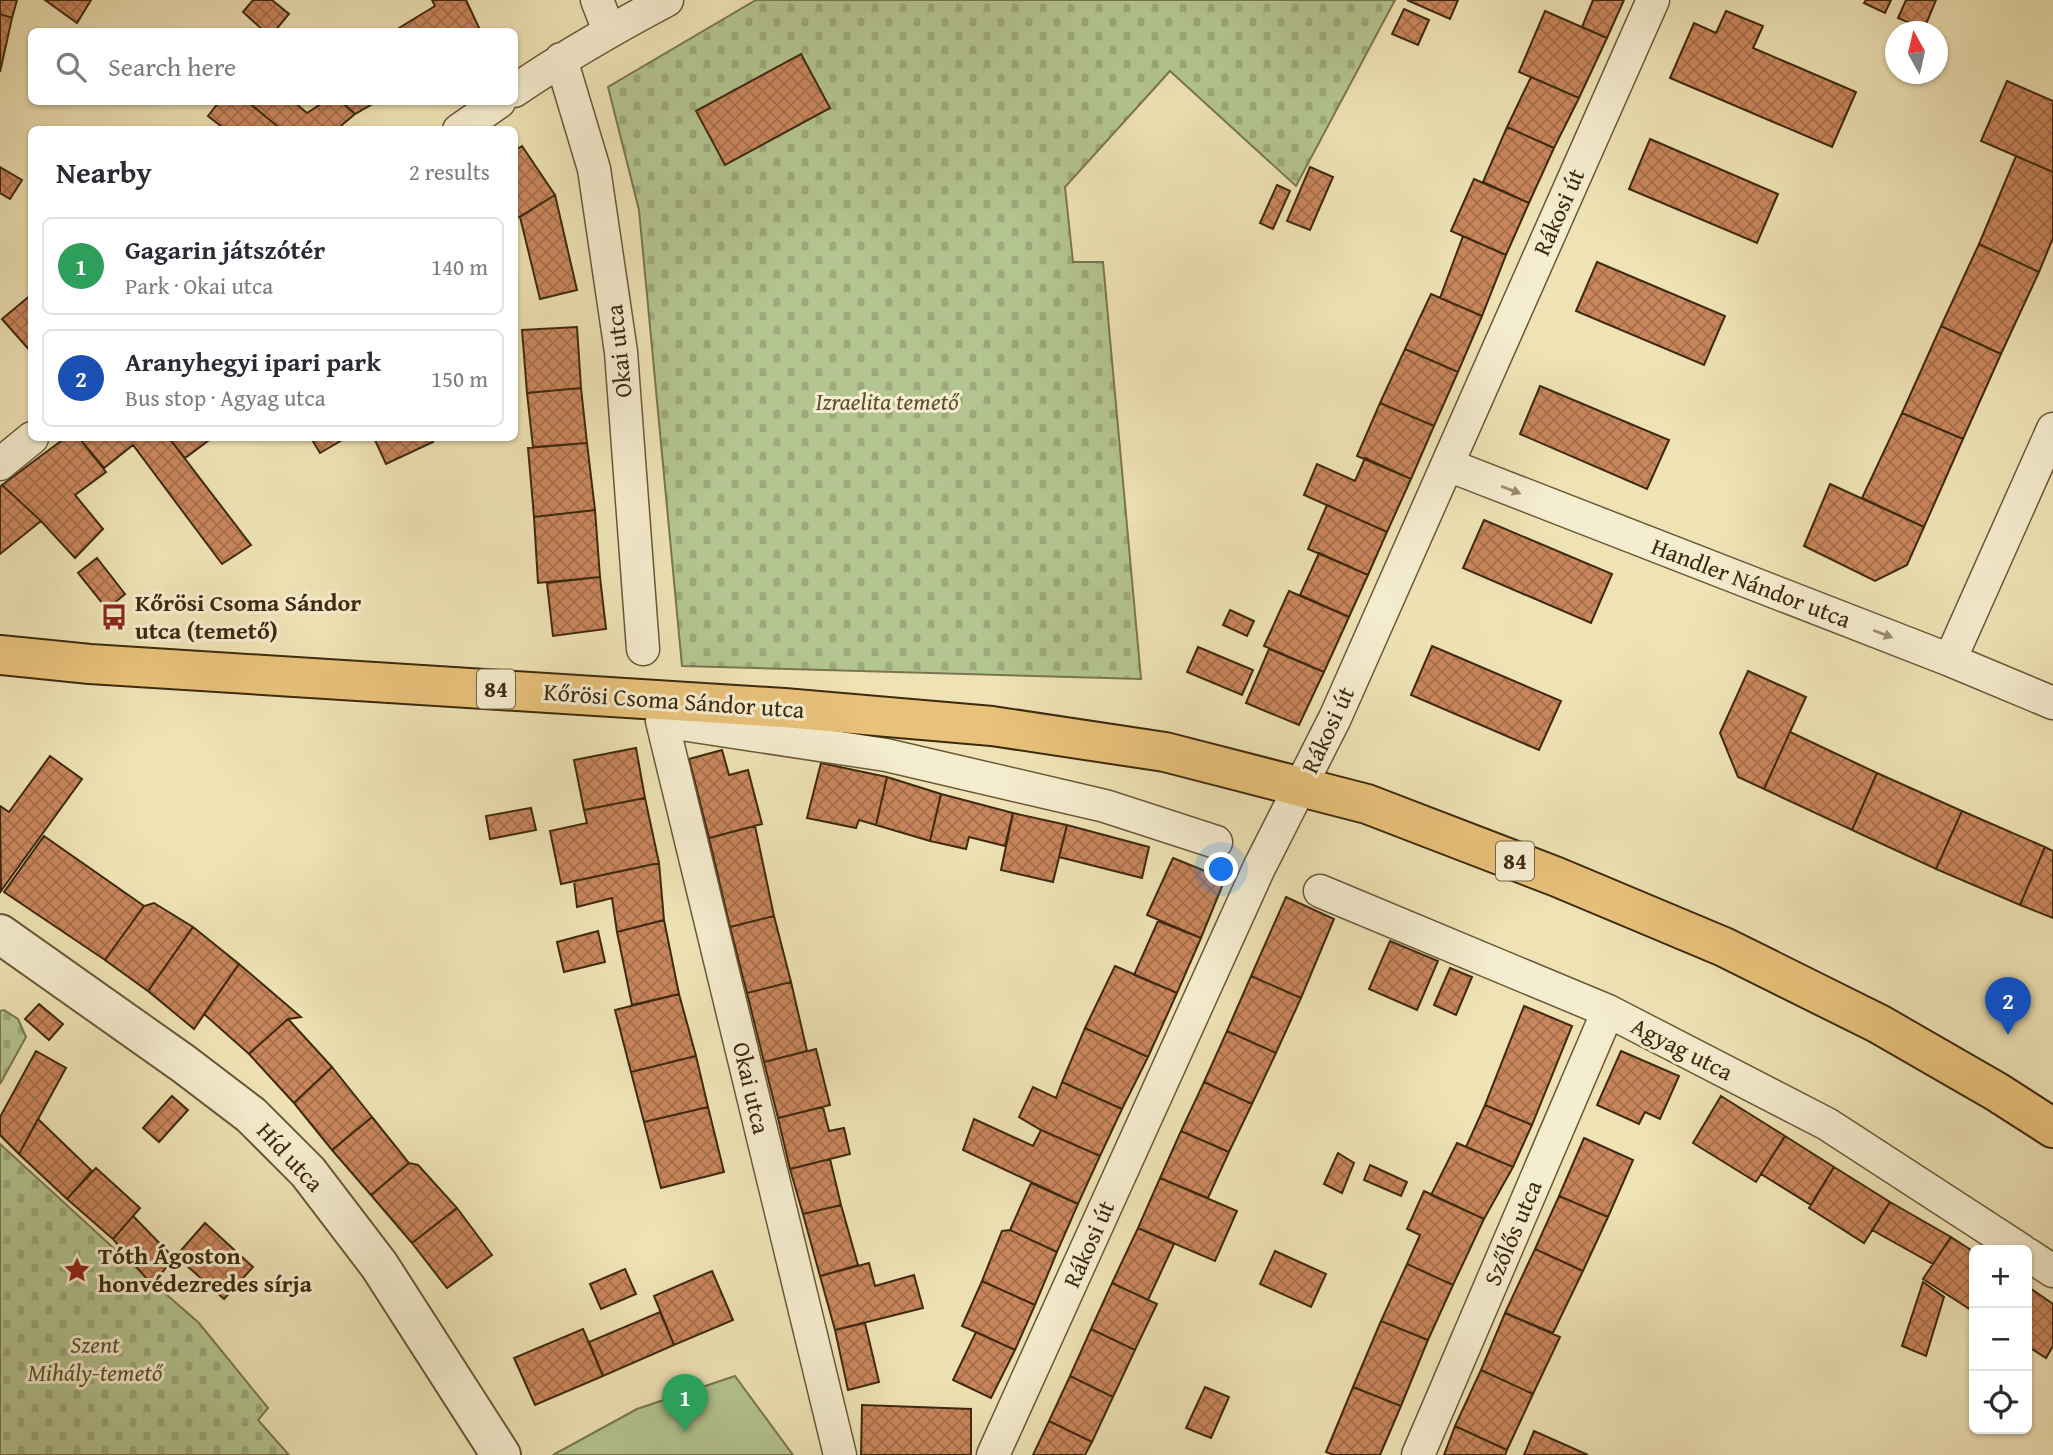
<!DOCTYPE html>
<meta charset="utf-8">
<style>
body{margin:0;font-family:"Gentium Book Plus",serif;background:#f2f2f3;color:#2b2b33}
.controls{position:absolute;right:21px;bottom:21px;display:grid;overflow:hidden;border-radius:10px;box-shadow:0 2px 5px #0004}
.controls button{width:63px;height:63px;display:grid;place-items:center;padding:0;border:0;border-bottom:2px solid #e1e1e2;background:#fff;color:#2b2b33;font:35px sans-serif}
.compass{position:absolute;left:1885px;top:21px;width:63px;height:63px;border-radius:50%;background:#fff;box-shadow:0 2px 5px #0004;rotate:352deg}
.you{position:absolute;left:1222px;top:870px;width:24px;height:24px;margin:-18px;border:5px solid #fff;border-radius:50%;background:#1a73e8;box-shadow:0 0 0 10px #1a73e833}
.badge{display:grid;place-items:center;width:46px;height:46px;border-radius:50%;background:#8f2418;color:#fff;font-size:23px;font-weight:700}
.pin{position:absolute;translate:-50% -58px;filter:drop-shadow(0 2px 4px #0008)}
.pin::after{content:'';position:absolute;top:37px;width:24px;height:21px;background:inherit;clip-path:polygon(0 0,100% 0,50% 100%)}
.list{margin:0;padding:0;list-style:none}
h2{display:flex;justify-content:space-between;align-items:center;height:91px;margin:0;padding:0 28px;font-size:30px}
h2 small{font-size:23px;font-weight:400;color:#7c7c81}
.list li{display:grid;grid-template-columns:46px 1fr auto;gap:21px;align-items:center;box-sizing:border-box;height:98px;margin:0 14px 14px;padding:0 14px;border:2px solid #e1e1e2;border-radius:10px}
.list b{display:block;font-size:26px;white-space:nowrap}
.list p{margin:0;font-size:23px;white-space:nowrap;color:#7c7c81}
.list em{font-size:23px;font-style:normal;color:#7c7c81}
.icon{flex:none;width:38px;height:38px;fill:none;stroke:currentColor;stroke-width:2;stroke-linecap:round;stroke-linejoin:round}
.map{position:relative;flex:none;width:2053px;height:1455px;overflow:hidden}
.search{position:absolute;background:#fff;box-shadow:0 2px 5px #0004;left:28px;top:28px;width:490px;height:77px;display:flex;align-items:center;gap:18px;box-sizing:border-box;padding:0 24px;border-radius:10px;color:#7c7c81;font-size:26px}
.panel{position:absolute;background:#fff;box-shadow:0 2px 5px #0004;left:28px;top:126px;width:490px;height:315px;border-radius:10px}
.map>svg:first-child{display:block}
.cemetery{fill:url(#cemetery-stones);stroke:#79774f;stroke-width:2}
.green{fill:#b4c591;stroke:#79774f;stroke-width:2}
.building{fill:url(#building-cross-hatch);stroke:#3e290d;stroke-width:2}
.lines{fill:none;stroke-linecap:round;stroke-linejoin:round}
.minor-casing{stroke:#6a5837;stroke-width:35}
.tertiary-casing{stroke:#6a5837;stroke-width:42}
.primary-casing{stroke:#3e290d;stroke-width:42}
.minor{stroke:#f5edcf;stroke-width:32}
.tertiary{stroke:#f5edcf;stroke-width:38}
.primary{stroke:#e8c27a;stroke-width:38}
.oneway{fill:#9a8b6e}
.labels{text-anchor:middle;stroke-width:6;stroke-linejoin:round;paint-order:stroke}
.shield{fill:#f5edcf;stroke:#756447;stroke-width:2}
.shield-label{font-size:23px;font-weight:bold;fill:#3e290d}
.street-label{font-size:24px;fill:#3e290d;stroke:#f5edcf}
.park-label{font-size:24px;font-style:italic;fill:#5c502e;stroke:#f5edcf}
.poi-label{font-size:24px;font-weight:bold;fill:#3e290d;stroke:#f5edcf;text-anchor:start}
</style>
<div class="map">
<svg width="2053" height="1455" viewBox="0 0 2053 1455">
<defs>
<pattern id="cemetery-stones" width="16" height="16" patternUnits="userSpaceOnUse" patternTransform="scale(1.75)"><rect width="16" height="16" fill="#b4c591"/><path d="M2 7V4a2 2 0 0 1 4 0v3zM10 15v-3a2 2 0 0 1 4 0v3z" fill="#9ca97c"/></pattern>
<pattern id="building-cross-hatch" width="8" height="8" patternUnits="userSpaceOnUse" patternTransform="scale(1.75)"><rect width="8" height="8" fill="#ca865d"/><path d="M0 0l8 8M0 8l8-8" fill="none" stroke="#a56e4b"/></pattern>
</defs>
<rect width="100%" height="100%" fill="#efe3b5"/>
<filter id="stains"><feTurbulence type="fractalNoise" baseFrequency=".00286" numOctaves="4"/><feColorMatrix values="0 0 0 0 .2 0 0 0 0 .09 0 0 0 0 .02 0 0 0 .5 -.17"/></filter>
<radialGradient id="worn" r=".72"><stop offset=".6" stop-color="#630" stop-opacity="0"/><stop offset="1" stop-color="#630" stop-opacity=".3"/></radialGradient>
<path class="cemetery" d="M 756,0 L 1395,0 L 1296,186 L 1170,71 L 1065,187 L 1073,262 L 1103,262 L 1141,679 L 682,666 L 639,210 L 608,87 Z
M 4,1010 L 18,1019 L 26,1037 L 0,1084 L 0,1011 Z
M 0,1144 L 120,1254 L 199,1323 L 268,1408 L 258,1420 L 289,1455 L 0,1455 Z"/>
<path class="green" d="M 735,1376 L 793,1455 L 553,1455 L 637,1409 Z"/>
<path class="building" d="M 0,0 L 17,0 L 12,18 L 0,14 Z
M 45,0 L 91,0 L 77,23 Z
M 253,0 L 272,0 L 289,14 L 274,32 L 265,32 L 243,12 Z
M 432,0 L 466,0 L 481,32 L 402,32 L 399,28 L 435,6 Z
M 1407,0 L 1458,0 L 1450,19 Z
M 1593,0 L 1624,0 L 1607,38 L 1582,27 Z
M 1866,0 L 1891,0 L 1885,13 L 1864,3 Z
M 1906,0 L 1936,0 L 1924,29 L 1898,18 Z
M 1404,9 L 1429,20 L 1418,45 L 1392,34 Z
M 1545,11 L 1607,38 L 1579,98 L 1519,72 Z
M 1726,11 L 1763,26 L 1753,48 L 1856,92 L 1832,147 L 1670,78 L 1694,23 L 1716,33 Z
M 0,14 L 12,18 L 0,72 Z
M 801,54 L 830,108 L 725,165 L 696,111 Z
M 1531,77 L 1579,98 L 1554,148 L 1507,127 Z
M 2007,81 L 2053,101 L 2053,172 L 1981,141 Z
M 219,102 L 248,102 L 282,130 L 226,130 L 208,116 Z
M 248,102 L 294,102 L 307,113 L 324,102 L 342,102 L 355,114 L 336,130 L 282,130 Z
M 342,102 L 376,102 L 355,114 Z
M 1507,127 L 1554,148 L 1529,203 L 1483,182 Z
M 1650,139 L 1778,194 L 1757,243 L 1629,189 Z
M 522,146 L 555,195 L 514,220 L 514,151 Z
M 2016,156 L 2053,172 L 2053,238 L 2039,272 L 1979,244 Z
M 0,167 L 22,180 L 10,199 L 0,193 Z
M 1310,167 L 1333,177 L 1310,230 L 1287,221 Z
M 1474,179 L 1529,203 L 1506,255 L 1451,231 Z
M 1277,185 L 1290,191 L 1273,229 L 1260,223 Z
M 555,195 L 577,290 L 540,299 L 520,217 Z
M 1463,236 L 1506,255 L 1482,316 L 1440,298 Z
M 1979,244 L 2039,272 L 2001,354 L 1941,326 Z
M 1597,262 L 1725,316 L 1704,365 L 1576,311 Z
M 32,294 L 32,353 L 2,319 Z
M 1431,294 L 1482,316 L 1458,372 L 1405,349 Z
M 1941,326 L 2001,354 L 1963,439 L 1902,413 Z
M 577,327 L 581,388 L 527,393 L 522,330 Z
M 1405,349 L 1458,372 L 1434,426 L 1380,403 Z
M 1540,386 L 1669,440 L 1647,489 L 1520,434 Z
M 581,388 L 587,443 L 533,447 L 527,393 Z
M 1380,403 L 1434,426 L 1411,479 L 1357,456 Z
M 1902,413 L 1963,439 L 1924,527 L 1862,498 Z
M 65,438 L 79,438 L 106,472 L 75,495 L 103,529 L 75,558 L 41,521 L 2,485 Z
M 79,438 L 169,438 L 251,545 L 222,564 L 133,445 L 104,468 Z
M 169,438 L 212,438 L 185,458 Z
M 311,438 L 344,438 L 344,439 L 320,453 Z
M 374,438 L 431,438 L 433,442 L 386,464 Z
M 587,443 L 595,510 L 534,517 L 528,448 Z
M 1365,458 L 1411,479 L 1387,532 L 1304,495 L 1317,464 L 1355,481 Z
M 1830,484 L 1924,527 L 1907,565 L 1875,581 L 1804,546 Z
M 2,485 L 41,521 L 0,554 L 0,487 Z
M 1327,505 L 1387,532 L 1368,575 L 1308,549 Z
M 595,510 L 600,577 L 538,583 L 534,517 Z
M 1484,520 L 1612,574 L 1591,623 L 1463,568 Z
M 1319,553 L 1368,575 L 1349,617 L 1300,595 Z
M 97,558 L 125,594 L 107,609 L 78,573 Z
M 600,577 L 606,629 L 553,636 L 547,583 Z
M 1289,591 L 1349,617 L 1324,672 L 1264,646 Z
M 1230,610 L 1254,621 L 1247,636 L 1223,625 Z
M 1432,646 L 1561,701 L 1539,750 L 1411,695 Z
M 1198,647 L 1253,670 L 1242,695 L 1187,672 Z
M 1269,649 L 1324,672 L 1299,725 L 1246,703 Z
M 1748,671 L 1806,697 L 1764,789 L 1738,777 L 1720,733 Z
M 1790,732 L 1877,773 L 1852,830 L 1764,789 Z
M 636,748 L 645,798 L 584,810 L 574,760 Z
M 722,750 L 729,775 L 748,770 L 762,824 L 709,838 L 689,759 Z
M 50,756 L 82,779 L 1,891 L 0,806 L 9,812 Z
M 821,763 L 887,777 L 876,825 L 859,820 L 856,828 L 807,818 Z
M 1877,773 L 1962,811 L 1936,869 L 1852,830 Z
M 887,777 L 941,794 L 930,841 L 876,825 Z
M 941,794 L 1013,813 L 1005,846 L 969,837 L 966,849 L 930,841 Z
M 645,798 L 659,863 L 561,884 L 550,831 L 587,823 L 584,810 Z
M 531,808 L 536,830 L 490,839 L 486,816 Z
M 1962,811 L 2045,847 L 2020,905 L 1936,869 Z
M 1013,813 L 1067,825 L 1053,882 L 1001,870 Z
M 1067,825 L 1149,847 L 1142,878 L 1059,857 Z
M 755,826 L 774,916 L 730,927 L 709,838 Z
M 44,836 L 144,906 L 105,960 L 4,892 Z
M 2045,847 L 2053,851 L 2053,918 L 2020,905 Z
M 1173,858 L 1225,879 L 1201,938 L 1147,915 Z
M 659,863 L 664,920 L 617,932 L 612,898 L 577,907 L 574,881 Z
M 1286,897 L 1334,919 L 1301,998 L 1251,976 Z
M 154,903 L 193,927 L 148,991 L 105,960 L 144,906 Z
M 774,916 L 791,982 L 747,993 L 730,927 Z
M 664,920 L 679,994 L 632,1005 L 617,932 Z
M 1158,921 L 1201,938 L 1177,993 L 1134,975 Z
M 193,927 L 239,964 L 194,1029 L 148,991 Z
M 598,931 L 605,962 L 564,972 L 557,942 Z
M 1390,941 L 1438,961 L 1417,1010 L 1369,989 Z
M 239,964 L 301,1017 L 288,1019 L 249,1054 L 204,1014 Z
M 1115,966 L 1177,993 L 1148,1057 L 1085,1028 Z
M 1450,968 L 1472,977 L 1456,1015 L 1434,1005 Z
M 1251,976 L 1301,998 L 1276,1053 L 1227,1031 Z
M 791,982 L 807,1051 L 764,1062 L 747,993 Z
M 679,994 L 696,1056 L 631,1072 L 615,1010 Z
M 39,1004 L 63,1024 L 49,1040 L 25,1019 Z
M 1524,1006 L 1572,1026 L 1532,1125 L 1485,1105 Z
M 288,1019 L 332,1067 L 294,1103 L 249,1054 Z
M 1085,1028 L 1148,1057 L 1122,1109 L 1062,1082 Z
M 1227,1031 L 1276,1053 L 1252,1104 L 1204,1082 Z
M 816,1049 L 830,1105 L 778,1118 L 764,1062 Z
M 36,1051 L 66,1068 L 19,1154 L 0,1135 L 0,1117 Z
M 1621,1051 L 1679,1076 L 1660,1119 L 1645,1112 L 1639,1124 L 1597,1105 Z
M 696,1056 L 708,1107 L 644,1122 L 631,1072 Z
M 332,1067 L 372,1117 L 332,1150 L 294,1103 Z
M 1062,1082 L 1122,1109 L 1100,1156 L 1041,1130 L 1019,1117 L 1033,1087 L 1056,1098 Z
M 1204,1082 L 1252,1104 L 1229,1152 L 1181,1131 Z
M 172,1096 L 188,1110 L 159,1142 L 143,1128 Z
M 1721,1096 L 1785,1136 L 1756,1182 L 1693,1143 Z
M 1485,1105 L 1532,1125 L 1513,1167 L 1466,1147 Z
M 708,1107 L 724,1172 L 661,1188 L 644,1122 Z
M 823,1107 L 829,1131 L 844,1128 L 850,1154 L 790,1169 L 778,1118 Z
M 372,1117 L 409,1163 L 371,1195 L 332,1150 Z
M 38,1119 L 92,1171 L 67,1199 L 19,1154 Z
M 974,1119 L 1033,1146 L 1041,1130 L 1100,1156 L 1078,1204 L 963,1150 Z
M 1181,1131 L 1229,1152 L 1208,1198 L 1160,1178 Z
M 1785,1136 L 1834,1167 L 1811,1205 L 1761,1174 Z
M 1584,1138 L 1633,1160 L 1608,1217 L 1559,1196 Z
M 1457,1143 L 1513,1167 L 1484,1219 L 1431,1195 Z
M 1338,1153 L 1354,1163 L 1342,1193 L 1324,1184 Z
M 830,1159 L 841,1205 L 803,1214 L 790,1169 Z
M 409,1163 L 418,1165 L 457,1208 L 412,1243 L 371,1195 Z
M 1370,1165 L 1407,1182 L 1401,1196 L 1364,1180 Z
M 1834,1167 L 1890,1202 L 1864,1243 L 1809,1208 Z
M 96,1168 L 140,1208 L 113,1239 L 67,1199 Z
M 1160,1178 L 1237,1211 L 1215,1261 L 1138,1228 Z
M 1031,1183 L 1078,1204 L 1057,1252 L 1010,1230 Z
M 1424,1191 L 1484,1219 L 1453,1285 L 1407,1264 L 1420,1235 L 1407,1229 Z
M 1559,1196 L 1608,1217 L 1583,1271 L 1535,1249 Z
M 1890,1202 L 1951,1237 L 1933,1264 L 1872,1230 Z
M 841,1205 L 858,1265 L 820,1276 L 803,1214 Z
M 457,1208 L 492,1255 L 447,1288 L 412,1243 Z
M 133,1216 L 174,1258 L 152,1285 L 113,1239 Z
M 205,1223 L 253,1267 L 224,1299 L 176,1256 Z
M 1138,1228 L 1174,1244 L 1148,1300 L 1112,1283 Z
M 1010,1230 L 1057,1252 L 1035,1305 L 982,1281 L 1002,1231 Z
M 1951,1237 L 1974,1252 L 1974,1312 L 1923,1279 Z
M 1535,1249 L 1583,1271 L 1553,1333 L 1505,1313 Z
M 1275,1251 L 1326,1274 L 1311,1307 L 1260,1284 Z
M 869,1263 L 875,1286 L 914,1275 L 923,1308 L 835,1330 L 820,1276 Z
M 1407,1264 L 1453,1285 L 1428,1340 L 1381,1321 Z
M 625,1269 L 636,1294 L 601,1309 L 590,1284 Z
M 712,1271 L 733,1320 L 674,1345 L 654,1296 Z
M 982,1281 L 1035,1305 L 1015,1350 L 962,1326 Z
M 1923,1282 L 1944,1297 L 1926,1356 L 1902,1346 Z
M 1112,1283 L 1157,1304 L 1135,1350 L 1091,1329 Z
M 2027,1286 L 2053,1304 L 2053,1346 L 2046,1358 L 2027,1346 Z
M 660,1312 L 674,1345 L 603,1376 L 589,1342 Z
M 1505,1313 L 1560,1337 L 1533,1394 L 1481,1370 Z
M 1381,1321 L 1428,1340 L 1401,1406 L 1353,1387 Z
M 865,1323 L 879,1382 L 848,1390 L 835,1330 Z
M 583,1329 L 603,1376 L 535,1405 L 514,1358 Z
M 1091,1329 L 1135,1350 L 1113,1397 L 1070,1376 Z
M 976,1332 L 1015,1350 L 991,1398 L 953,1380 Z
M 1481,1370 L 1533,1394 L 1507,1450 L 1455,1426 Z
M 1070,1376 L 1113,1397 L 1092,1442 L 1049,1421 Z
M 1205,1387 L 1229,1397 L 1211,1438 L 1186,1428 Z
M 1353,1387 L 1401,1406 L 1380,1455 L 1334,1455 L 1326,1452 Z
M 862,1405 L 971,1409 L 971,1455 L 861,1455 Z
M 1049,1421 L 1092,1442 L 1085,1455 L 1033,1455 Z
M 1455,1426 L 1507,1450 L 1505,1455 L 1444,1455 Z
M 1534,1431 L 1588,1455 L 1524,1455 Z"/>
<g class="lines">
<g class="minor-casing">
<path id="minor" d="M 597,0 L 609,31
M 561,59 L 594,169 L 621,352 L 643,649
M 514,91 C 564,57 614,28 667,0
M 459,130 L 499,102
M 0,464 L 32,438
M 1448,465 L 1950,660 L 2053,703
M 1950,660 L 2053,429
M 1320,891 L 1608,1011 L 1827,1124 L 2021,1250
M 2027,1254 L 2053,1271
M 840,1455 L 662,721 L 886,755 L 1105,806 L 1216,842
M 993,1455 L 1259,868 L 1335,718 L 1653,0
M 1418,1455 L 1608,1011"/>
</g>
<g class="tertiary-casing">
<path id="tertiary" d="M 0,934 L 184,1064 L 251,1115 L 308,1172 L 379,1265 L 501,1455"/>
</g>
<g class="primary-casing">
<path id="primary" d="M 0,655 L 90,664 L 784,708 L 992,726 L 1165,752 L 1367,804 L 1557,877 L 1724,947 L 1879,1024 L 1997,1092 L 2053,1128"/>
</g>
<use href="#minor" class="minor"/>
<use href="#tertiary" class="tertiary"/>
<use href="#primary" class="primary"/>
</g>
<defs><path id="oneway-solid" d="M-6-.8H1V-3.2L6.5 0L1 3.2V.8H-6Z" transform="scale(1.75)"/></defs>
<g class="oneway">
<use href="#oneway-solid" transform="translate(1511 490) rotate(21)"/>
<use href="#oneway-solid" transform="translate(1883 634) rotate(21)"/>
</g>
<defs>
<g id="bus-bare" transform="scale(2.1)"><path d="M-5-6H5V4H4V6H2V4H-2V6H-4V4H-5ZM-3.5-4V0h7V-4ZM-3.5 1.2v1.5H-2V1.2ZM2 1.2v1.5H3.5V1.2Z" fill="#8f2418" stroke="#f5edcf" stroke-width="2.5" paint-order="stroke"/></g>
<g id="sight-bare" transform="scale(2.1)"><path d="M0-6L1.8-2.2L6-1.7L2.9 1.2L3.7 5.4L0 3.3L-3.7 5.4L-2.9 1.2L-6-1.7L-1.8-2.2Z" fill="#8f2418" stroke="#f5edcf" stroke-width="2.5" paint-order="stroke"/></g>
</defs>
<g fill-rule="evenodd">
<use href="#bus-bare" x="114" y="617"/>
<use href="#sight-bare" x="77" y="1270"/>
</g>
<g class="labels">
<g class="shield">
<rect x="477" y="669.5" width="38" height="39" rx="5"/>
<rect x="1496" y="841.5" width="38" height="39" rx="5"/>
</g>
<g class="shield-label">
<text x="496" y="697">84</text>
<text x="1515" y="869">84</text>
</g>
<g class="street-label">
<text transform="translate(1559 212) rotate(-66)" y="8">Rákosi út</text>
<text transform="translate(619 351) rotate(-96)" y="8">Okai utca</text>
<text transform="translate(1751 583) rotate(21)" y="8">Handler Nándor utca</text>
<text transform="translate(674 701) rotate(4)" y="8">Kőrösi Csoma Sándor utca</text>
<text transform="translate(1328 730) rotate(-65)" y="8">Rákosi út</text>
<text transform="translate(1682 1049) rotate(27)" y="8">Agyag utca</text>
<text transform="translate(751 1088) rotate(77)" y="8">Okai utca</text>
<text transform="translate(290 1157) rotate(47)" y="8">Híd utca</text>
<text transform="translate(1513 1233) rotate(-67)" y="8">Szőlős utca</text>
<text transform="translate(1089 1244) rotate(-66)" y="8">Rákosi út</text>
</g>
<g class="park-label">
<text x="887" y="410">Izraelita temető</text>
<text x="95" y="1353">Szent<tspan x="95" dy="28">Mihály-temető</tspan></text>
</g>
<g class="poi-label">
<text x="135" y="611">Kőrösi Csoma Sándor<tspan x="135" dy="28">utca (temető)</tspan></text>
<text x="98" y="1264">Tóth Ágoston<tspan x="98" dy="28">honvédezredes sírja</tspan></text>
</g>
</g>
<rect width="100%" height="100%" filter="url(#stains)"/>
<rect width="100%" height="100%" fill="url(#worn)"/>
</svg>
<div class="controls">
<button>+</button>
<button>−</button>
<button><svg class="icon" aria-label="locate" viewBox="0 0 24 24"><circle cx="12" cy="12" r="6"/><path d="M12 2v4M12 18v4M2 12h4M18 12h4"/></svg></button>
</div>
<svg class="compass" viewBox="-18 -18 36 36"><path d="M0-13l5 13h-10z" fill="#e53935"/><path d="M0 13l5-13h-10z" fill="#7c7c81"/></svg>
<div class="you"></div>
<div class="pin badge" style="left:685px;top:1432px;background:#2e9e5b">1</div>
<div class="pin badge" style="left:2008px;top:1035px;background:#1a4fb4">2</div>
<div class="search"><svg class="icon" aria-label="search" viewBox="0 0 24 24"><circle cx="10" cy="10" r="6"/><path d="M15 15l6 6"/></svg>Search here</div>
<section class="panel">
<h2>Nearby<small>2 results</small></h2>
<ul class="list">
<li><span class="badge" style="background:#2e9e5b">1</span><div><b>Gagarin játszótér</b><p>Park · Okai utca</p></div><em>140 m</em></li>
<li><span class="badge" style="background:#1a4fb4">2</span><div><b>Aranyhegyi ipari park</b><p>Bus stop · Agyag utca</p></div><em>150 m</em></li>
</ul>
</section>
</div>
